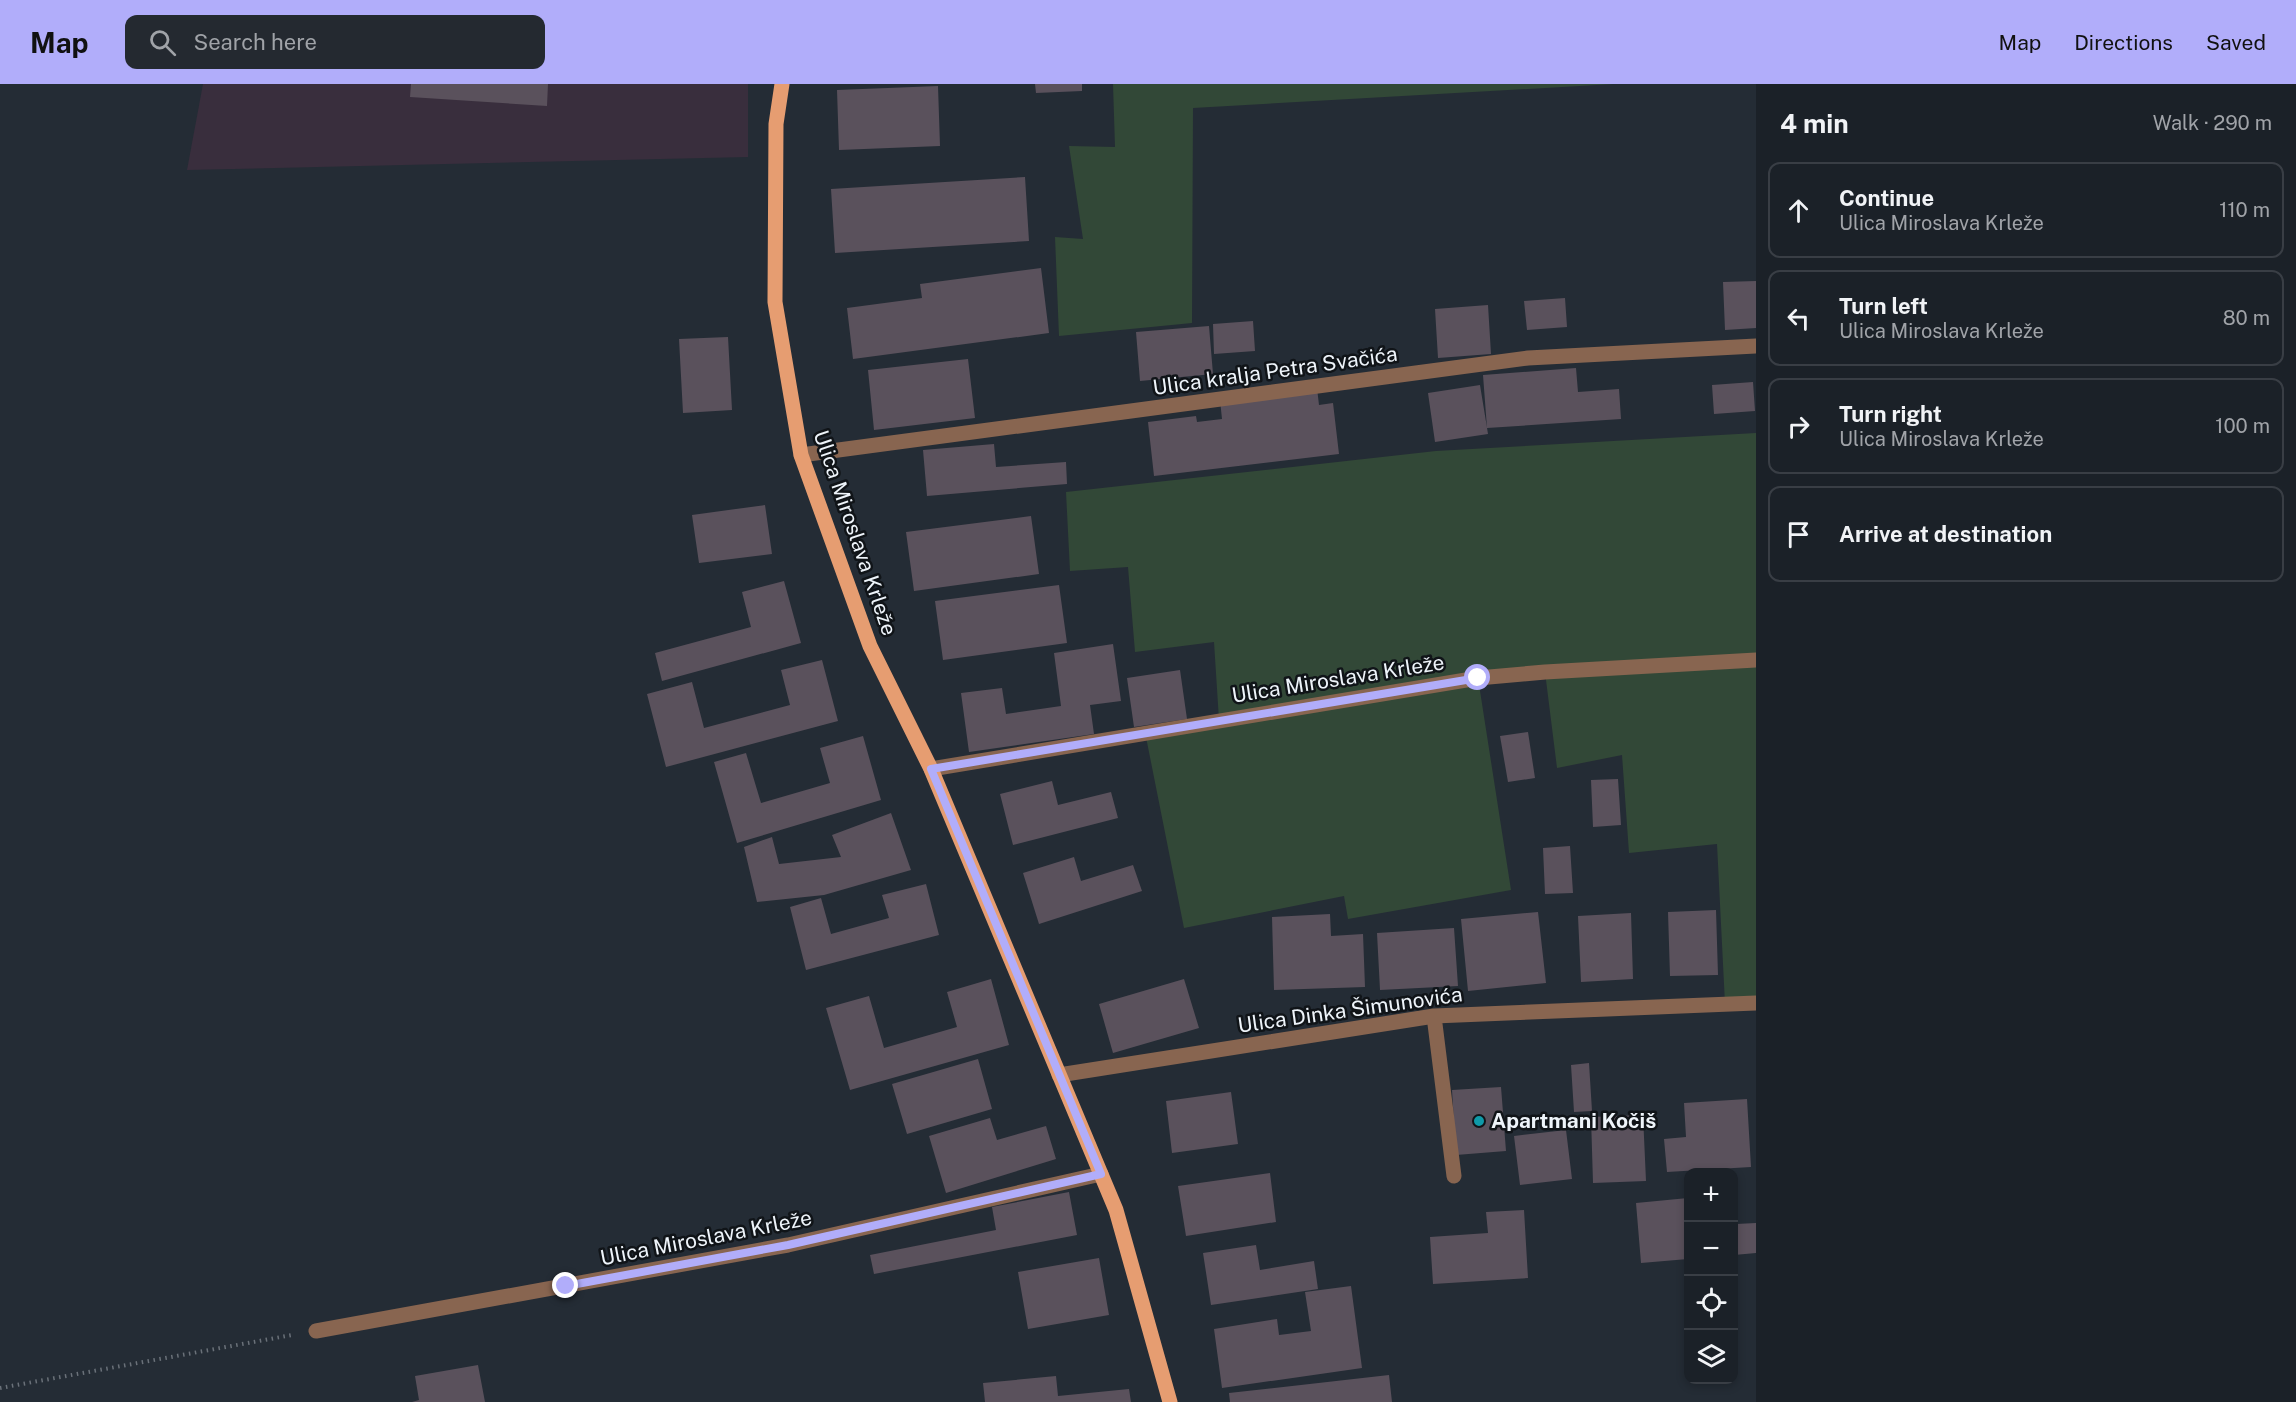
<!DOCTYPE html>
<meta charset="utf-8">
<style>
body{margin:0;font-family:"Public Sans",sans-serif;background:#242930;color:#f1f3f6}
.controls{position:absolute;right:18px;bottom:18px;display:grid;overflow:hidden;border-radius:12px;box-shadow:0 3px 9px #0003}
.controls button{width:54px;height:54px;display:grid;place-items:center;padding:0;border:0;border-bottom:2px solid #393e45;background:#1b2128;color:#f1f3f6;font:30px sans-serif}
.stop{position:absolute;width:18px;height:18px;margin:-14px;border:4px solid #b1adfa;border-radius:50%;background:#fff}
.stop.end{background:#b1adfa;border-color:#fff;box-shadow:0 2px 6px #0008}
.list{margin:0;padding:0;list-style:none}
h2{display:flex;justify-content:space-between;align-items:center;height:78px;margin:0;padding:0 24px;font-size:26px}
h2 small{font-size:20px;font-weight:400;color:#a0a3a8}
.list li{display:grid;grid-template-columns:39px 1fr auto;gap:18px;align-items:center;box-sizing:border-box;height:96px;margin:0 12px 12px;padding:0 12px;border:2px solid #393e45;border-radius:12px}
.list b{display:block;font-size:22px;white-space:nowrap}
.list p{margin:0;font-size:20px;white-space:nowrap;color:#a0a3a8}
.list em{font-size:20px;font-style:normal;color:#a0a3a8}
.icon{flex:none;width:33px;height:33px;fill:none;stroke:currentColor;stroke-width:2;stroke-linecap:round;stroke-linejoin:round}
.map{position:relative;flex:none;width:1756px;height:1318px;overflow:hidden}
header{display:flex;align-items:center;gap:36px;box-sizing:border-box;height:84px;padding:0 30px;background:#b1adfa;color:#111}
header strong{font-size:28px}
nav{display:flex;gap:33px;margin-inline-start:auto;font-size:21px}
.search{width:420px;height:54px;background:#242930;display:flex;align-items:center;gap:15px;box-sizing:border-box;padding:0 21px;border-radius:12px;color:#a0a3a8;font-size:22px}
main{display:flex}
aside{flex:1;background:#1b2128}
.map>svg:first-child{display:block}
.industrial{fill:#392e3d}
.green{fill:#324837}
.building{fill:#5a515c}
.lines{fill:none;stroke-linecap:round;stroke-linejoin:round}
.path{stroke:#6a7179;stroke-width:4;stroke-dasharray:1.5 4.5;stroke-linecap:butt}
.minor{stroke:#886550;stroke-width:15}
.major{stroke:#e69d71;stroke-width:15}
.route{stroke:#b1adfa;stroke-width:8}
.culture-dot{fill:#0f9aa8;stroke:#101418;stroke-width:2}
.labels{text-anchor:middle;stroke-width:5;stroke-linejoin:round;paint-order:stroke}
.street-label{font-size:21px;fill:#eef4fa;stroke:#101418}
.poi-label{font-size:21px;font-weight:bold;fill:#eef4fa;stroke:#101418;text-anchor:start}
</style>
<header>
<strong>Map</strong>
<div class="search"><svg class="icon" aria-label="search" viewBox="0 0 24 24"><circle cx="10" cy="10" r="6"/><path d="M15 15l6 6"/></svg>Search here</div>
<nav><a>Map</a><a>Directions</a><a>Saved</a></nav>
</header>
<main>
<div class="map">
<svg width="1756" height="1318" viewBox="0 0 1756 1318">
<rect width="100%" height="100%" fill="#242c35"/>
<path class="industrial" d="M 203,0 L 748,0 L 748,73 L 187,86 Z"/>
<path class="green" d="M 1113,0 L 1614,0 L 1193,24 L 1192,239 L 1059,252 L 1055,153 L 1083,155 L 1069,62 L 1115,63 Z
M 1756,349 L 1756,919 L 1725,920 L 1717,760 L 1629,769 L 1622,671 L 1557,684 L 1545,588 L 1478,594 L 1511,806 L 1348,835 L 1344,812 L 1184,844 L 1145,648 L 1219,636 L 1214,558 L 1135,568 L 1128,483 L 1070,487 L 1066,408 L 1436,367 Z"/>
<path class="building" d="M 411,0 L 548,0 L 547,22 L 410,13 Z
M 1035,0 L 1082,0 L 1082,7 L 1036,9 Z
M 938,2 L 940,62 L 839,66 L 837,6 Z
M 1025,93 L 1029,157 L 835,169 L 831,105 Z
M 1041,184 L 1049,249 L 853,275 L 847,224 L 922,214 L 920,200 Z
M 1756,197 L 1756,244 L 1725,246 L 1723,198 Z
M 1565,214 L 1567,243 L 1527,246 L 1524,217 Z
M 1488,221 L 1491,270 L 1438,274 L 1435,225 Z
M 1253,237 L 1255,267 L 1214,270 L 1213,240 Z
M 1209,242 L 1213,290 L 1140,297 L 1136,248 Z
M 728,253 L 732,326 L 683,329 L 679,255 Z
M 968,275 L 975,334 L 874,346 L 868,286 Z
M 1576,284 L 1578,308 L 1619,305 L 1621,335 L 1487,344 L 1483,291 Z
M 1753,298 L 1755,327 L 1714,330 L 1712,301 Z
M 1480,301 L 1488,350 L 1435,358 L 1428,309 Z
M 1317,304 L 1319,321 L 1333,319 L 1339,370 L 1154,392 L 1148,338 L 1196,332 L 1197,338 L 1222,335 L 1220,316 Z
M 994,360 L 996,383 L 1066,378 L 1067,400 L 927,412 L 923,366 Z
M 765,421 L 772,470 L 699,479 L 692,431 Z
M 1031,432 L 1039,490 L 914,507 L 906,448 Z
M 784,497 L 801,559 L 662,597 L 655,569 L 751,543 L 742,508 Z
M 1059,501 L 1067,559 L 943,576 L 935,517 Z
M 1113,560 L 1121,617 L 1090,621 L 1094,650 L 969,668 L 961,609 L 1002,604 L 1006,630 L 1061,622 L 1054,569 Z
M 822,576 L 838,637 L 666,683 L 647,610 L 692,598 L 704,644 L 790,621 L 781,586 Z
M 1180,586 L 1187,635 L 1134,643 L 1127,594 Z
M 1528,648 L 1535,694 L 1508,698 L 1500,652 Z
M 863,652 L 881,716 L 737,759 L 714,678 L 746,669 L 761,719 L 830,699 L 820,664 Z
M 1618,695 L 1621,741 L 1593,743 L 1591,696 Z
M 1052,697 L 1058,721 L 1111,708 L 1118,734 L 1013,761 L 1000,710 Z
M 891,729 L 911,786 L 824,811 L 757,818 L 744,763 L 772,753 L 779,780 L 841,773 L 832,751 Z
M 1570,762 L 1573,809 L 1545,810 L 1543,764 Z
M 1074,773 L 1081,797 L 1133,781 L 1142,807 L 1039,840 L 1023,789 Z
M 926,800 L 939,851 L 806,886 L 790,823 L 821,814 L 831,850 L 889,834 L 882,811 Z
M 1716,826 L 1718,891 L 1670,892 L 1668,828 Z
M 1538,828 L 1546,899 L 1468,907 L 1461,835 Z
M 1631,829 L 1633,895 L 1581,898 L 1578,832 Z
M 1330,830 L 1331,852 L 1363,850 L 1365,903 L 1274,906 L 1272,833 Z
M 1454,844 L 1458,902 L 1380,906 L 1377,849 Z
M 991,895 L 1009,961 L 850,1006 L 826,924 L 869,912 L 884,964 L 957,943 L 947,908 Z
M 1184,895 L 1199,944 L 1113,969 L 1099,920 Z
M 978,975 L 992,1025 L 907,1050 L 892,1000 Z
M 1589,979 L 1592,1027 L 1574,1028 L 1571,981 Z
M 1501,1003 L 1506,1067 L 1456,1071 L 1452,1006 Z
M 1231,1008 L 1238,1060 L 1172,1069 L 1166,1017 Z
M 1747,1015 L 1751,1083 L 1667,1088 L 1664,1055 L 1686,1053 L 1684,1019 Z
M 1643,1031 L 1646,1097 L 1593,1099 L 1591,1033 Z
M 990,1034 L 997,1056 L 1046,1042 L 1056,1075 L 946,1109 L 929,1052 Z
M 1566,1046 L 1572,1095 L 1520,1101 L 1514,1052 Z
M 1270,1089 L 1276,1138 L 1186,1152 L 1178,1102 Z
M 1069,1108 L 1077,1151 L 874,1190 L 870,1171 L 996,1146 L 992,1123 Z
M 1688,1114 L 1688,1175 L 1641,1179 L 1636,1119 Z
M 1524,1126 L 1528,1194 L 1433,1200 L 1430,1153 L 1488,1149 L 1486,1128 Z
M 1734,1130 L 1736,1140 L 1756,1139 L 1756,1169 L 1734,1171 Z
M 1256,1161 L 1260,1186 L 1314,1177 L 1318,1205 L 1211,1221 L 1203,1169 Z
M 1099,1174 L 1109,1231 L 1028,1245 L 1018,1188 Z
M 1351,1202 L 1362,1284 L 1222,1304 L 1214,1245 L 1277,1235 L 1279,1251 L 1311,1247 L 1305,1208 Z
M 478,1281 L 485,1318 L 412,1318 L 419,1316 L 415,1292 Z
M 1389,1291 L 1392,1318 L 1230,1318 L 1229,1309 Z
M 1056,1292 L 1058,1312 L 1129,1305 L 1131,1318 L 985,1318 L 983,1299 Z"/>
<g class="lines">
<path class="path" d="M 0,1304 L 292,1251"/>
<path class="minor" d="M 801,371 L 1528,274 L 1756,262
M 931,685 L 1478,594 L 1545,588 L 1756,576
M 1434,932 L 1454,1092
M 1059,991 L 1434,932 L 1756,919
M 316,1247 L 788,1161 L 1101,1090"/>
<path class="major" d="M 782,0 L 776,40 L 775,218 L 801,371 L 870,562 L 931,685 L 1116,1126 L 1170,1318"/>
</g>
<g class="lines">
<path class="route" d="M 566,1202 L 788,1161 L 1101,1090 L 931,685 L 1478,594"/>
</g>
<circle class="culture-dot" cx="1479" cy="1037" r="6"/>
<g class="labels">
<g class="street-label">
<text transform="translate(1275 287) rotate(-8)" y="7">Ulica kralja Petra Svačića</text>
<text transform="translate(855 449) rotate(71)" y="7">Ulica Miroslava Krleže</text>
<text transform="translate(1338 595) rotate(-9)" y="7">Ulica Miroslava Krleže</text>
<text transform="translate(1350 926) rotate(-8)" y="7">Ulica Dinka Šimunovića</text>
<text transform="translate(706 1154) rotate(-11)" y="7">Ulica Miroslava Krleže</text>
</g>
<g class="poi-label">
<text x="1491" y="1044">Apartmani Kočiš</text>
</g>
</g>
</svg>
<div class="controls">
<button>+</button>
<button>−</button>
<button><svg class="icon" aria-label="locate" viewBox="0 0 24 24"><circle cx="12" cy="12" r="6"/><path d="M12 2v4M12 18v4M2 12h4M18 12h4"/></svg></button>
<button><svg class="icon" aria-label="layers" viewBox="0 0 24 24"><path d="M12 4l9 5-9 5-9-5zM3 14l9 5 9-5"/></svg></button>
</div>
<div class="stop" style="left:1478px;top:594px"></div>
<div class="stop end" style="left:566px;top:1202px"></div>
</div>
<aside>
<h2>4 min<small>Walk · 290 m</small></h2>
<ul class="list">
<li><svg class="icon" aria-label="ahead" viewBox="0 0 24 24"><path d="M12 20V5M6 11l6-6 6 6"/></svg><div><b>Continue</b><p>Ulica Miroslava Krleže</p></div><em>110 m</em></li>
<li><svg class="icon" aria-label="left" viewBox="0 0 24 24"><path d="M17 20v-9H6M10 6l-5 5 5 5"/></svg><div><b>Turn left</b><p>Ulica Miroslava Krleže</p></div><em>80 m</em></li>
<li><svg class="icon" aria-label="right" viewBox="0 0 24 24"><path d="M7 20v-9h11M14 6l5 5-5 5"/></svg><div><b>Turn right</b><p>Ulica Miroslava Krleže</p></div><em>100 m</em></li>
<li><svg class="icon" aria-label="arrive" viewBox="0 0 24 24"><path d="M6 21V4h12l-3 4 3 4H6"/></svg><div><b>Arrive at destination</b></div></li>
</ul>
</aside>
</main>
